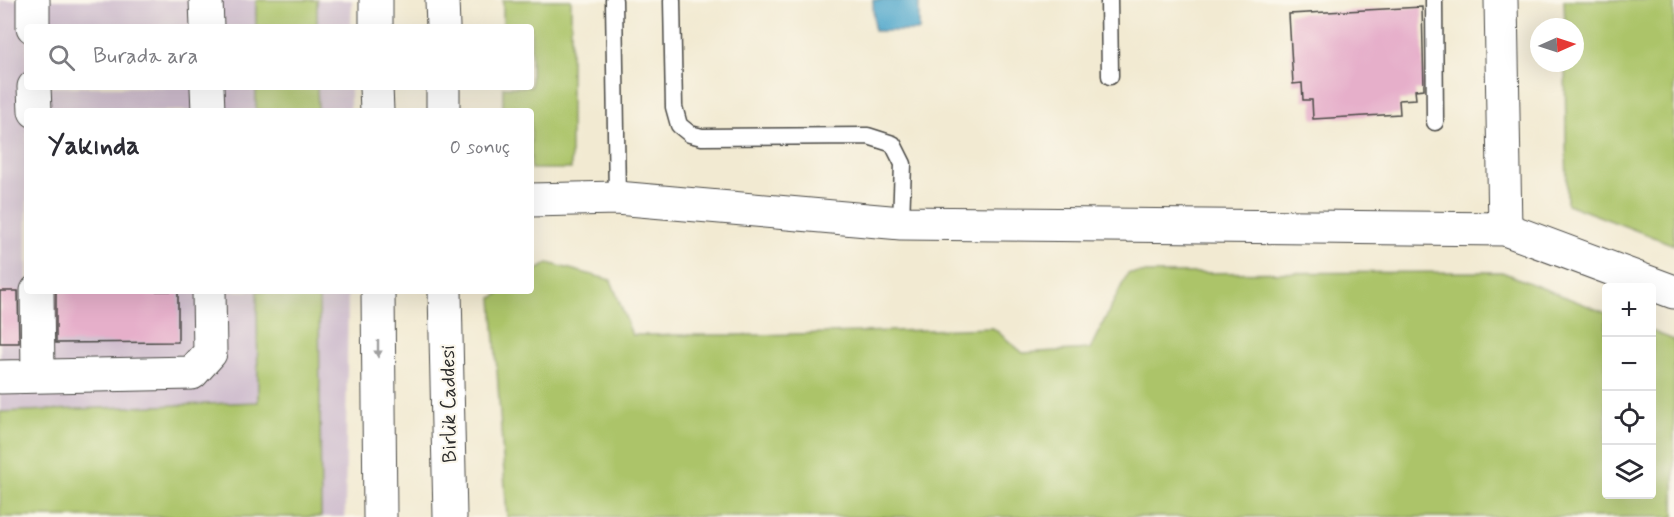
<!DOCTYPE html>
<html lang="tr">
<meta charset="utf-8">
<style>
body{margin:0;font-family:Mynerve,sans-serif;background:#f7f7f7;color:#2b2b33}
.controls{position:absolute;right:18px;bottom:18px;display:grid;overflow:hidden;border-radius:6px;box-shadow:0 6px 24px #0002}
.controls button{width:54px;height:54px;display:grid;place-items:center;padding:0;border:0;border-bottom:2px solid #e1e1e2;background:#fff;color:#2b2b33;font:30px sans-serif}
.compass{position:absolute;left:1530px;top:18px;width:54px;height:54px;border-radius:50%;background:#fff;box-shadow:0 6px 24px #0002;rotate:87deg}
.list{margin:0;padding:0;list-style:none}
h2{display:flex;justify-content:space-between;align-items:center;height:78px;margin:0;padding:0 24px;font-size:26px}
h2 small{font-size:20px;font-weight:400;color:#7c7c81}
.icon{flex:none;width:33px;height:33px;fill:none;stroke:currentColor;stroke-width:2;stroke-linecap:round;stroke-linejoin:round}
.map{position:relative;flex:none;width:1674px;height:517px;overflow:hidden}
.search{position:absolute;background:#fff;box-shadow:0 6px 24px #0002;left:24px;top:24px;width:510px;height:66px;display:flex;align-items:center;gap:15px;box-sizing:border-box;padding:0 21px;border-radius:6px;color:#7c7c81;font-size:22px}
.panel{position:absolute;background:#fff;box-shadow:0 6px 24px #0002;left:24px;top:108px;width:510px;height:186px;border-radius:6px}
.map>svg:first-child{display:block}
.industrial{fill:#cfbdce}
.green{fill:#acc469;stroke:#6c784a;stroke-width:1.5}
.water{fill:#4ca5ca;stroke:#3c687a;stroke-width:1.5}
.building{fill:#e6afca}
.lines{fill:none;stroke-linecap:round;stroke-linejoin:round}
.service-casing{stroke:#494844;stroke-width:19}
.minor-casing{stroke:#494844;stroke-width:35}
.tertiary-casing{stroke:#494844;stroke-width:35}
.service{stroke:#fff;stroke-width:16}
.minor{stroke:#fff;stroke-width:33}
.tertiary{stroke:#fff;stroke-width:33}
.oneway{fill:#a0a0a0}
.labels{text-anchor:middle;stroke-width:4.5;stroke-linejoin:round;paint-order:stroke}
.street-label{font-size:20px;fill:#2b2b2b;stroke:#fbf7ec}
</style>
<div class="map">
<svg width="1674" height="517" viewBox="0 0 1674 517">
<rect width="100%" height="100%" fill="#fbf7ec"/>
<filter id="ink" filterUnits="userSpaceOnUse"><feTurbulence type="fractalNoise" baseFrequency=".0167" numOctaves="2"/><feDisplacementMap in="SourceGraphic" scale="12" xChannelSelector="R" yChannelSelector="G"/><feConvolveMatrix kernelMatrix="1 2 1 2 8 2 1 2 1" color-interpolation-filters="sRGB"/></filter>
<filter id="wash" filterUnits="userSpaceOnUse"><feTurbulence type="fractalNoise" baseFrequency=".008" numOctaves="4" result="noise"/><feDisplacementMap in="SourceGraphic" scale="24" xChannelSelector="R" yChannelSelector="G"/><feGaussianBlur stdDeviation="1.35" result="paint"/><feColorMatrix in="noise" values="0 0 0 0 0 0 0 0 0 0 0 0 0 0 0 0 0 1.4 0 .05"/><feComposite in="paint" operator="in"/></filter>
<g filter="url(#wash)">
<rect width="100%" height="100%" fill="#f2ead2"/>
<path class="industrial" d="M 0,0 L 352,0 L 351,27 L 27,27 L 27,87 L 350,87 L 350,111 L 27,111 L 27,291 L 348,291 L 345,517 L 0,517 Z"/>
<path class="green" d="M 256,0 L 317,0 L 317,27 L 256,27 Z
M 503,0 L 571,0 L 571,169 L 531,169 L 531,111 L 503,111 L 503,87 L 531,87 L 531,27 L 503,27 Z
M 1564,0 L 1674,0 L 1674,245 L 1567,204 L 1565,63 L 1575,63 L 1575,27 L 1565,27 Z
M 256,87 L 317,87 L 318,111 L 256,111 Z
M 548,263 L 611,280 L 632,335 L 760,335 L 993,328 L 1023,353 L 1090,349 L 1128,273 L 1502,272 L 1606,313 L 1606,494 L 1652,494 L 1652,331 L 1674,340 L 1674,517 L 507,517 L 492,298 L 503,291 L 531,291 L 531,274 Z
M 257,291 L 319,291 L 321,517 L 0,517 L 0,412 L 258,402 Z"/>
<path class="water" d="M 873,0 L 919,0 L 919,31 L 874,31 Z"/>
<g id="blocks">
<path class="building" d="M 1422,7 L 1424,89 L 1415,90 L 1416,99 L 1399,100 L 1400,114 L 1313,119 L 1312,100 L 1303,100 L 1302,83 L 1293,84 L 1289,14 Z
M 0,291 L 18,291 L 19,343 L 0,343 Z
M 56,291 L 178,291 L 178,342 L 56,343 Z"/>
</g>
</g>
<g filter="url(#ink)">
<use href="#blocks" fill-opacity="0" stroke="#494844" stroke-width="1.5"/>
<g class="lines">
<g class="service-casing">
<path id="service" d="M 614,0 L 617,198
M 672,0 L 674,107 L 679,125 L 690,134 L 702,137 L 868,136 L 893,144 L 903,164 L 901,223
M 1109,0 L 1110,76
M 1434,0 L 1435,122"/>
</g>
<g class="minor-casing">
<path id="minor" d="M 33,0 L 33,27
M 206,0 L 207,27
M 34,87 L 35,111
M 207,87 L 208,111
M 531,200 L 617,198 L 901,223 L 1505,229 L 1501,0
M 1505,229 L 1674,292
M 37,291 L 38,376
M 0,377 L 192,373 L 210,353 L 209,291"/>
</g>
<g class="tertiary-casing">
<path id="tertiary" d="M 376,0 L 376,27
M 442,0 L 443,27
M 376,87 L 377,111
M 443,87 L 443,111
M 378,291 L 380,517
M 445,291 L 450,517"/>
</g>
<use href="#service" class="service"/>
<use href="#minor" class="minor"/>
<use href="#tertiary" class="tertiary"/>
</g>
<defs><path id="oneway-solid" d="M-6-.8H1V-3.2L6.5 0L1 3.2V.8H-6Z" transform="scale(1.5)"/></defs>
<use class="oneway" href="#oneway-solid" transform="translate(378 349) rotate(90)"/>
</g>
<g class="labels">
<g class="street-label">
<text transform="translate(448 404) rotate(-91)" y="7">Birlik Caddesi</text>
</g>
</g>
</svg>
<div class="controls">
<button>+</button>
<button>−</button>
<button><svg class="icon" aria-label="locate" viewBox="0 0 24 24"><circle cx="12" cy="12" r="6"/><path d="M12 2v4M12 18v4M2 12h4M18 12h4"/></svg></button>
<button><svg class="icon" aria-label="layers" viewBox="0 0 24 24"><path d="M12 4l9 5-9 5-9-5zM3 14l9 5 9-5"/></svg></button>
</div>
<svg class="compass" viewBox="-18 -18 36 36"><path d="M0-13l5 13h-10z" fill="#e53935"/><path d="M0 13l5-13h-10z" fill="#7c7c81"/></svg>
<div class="search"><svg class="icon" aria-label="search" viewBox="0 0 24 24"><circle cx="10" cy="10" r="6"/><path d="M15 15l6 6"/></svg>Burada ara</div>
<section class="panel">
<h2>Yakında<small>0 sonuç</small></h2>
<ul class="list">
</ul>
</section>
</div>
